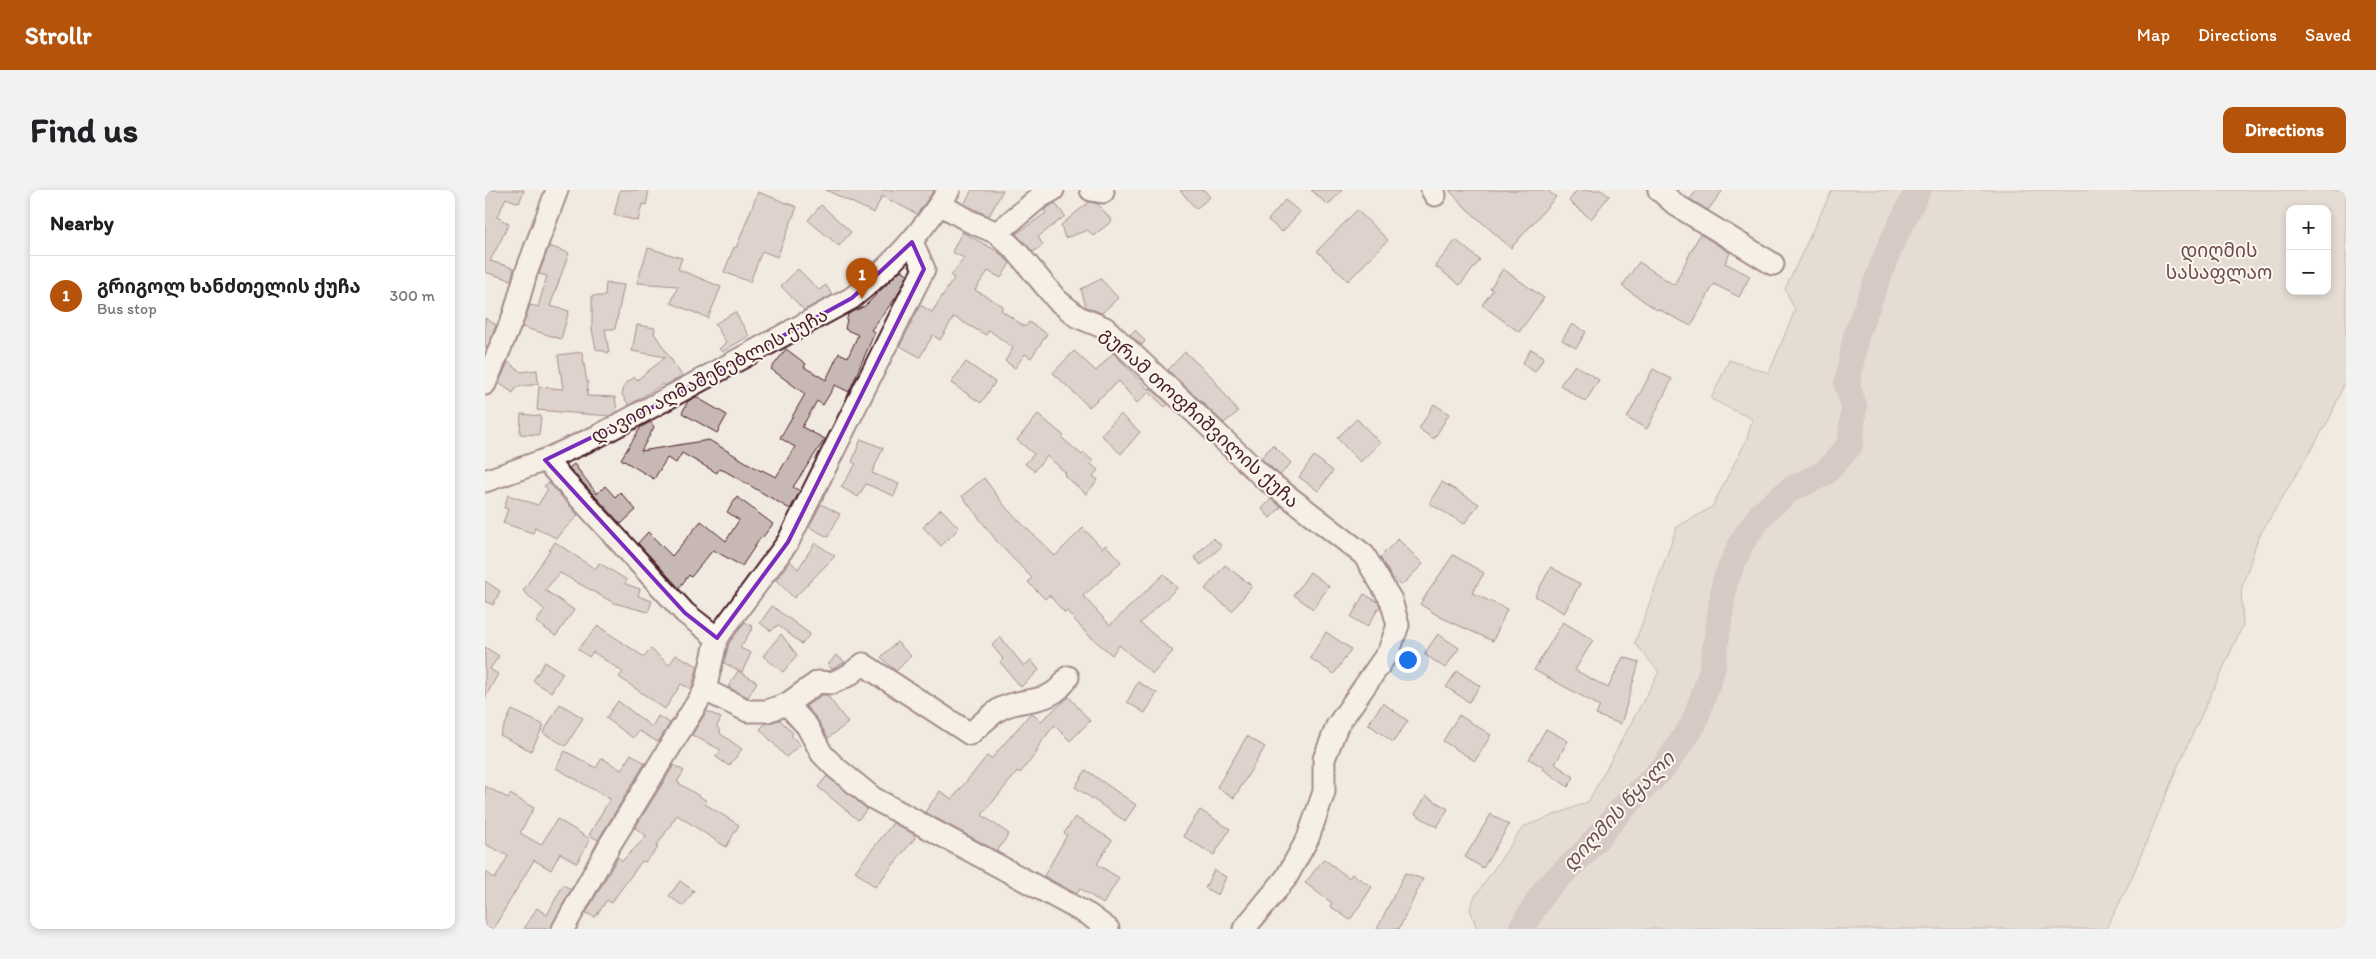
<!DOCTYPE html>
<meta charset="utf-8">
<style>
body{margin:0;font-family:Itim,"Noto Sans Georgian",sans-serif;background:#f2f2f2;color:#202124}
.controls{position:absolute;right:15px;top:15px;display:grid;overflow:hidden;border-radius:10px;box-shadow:0 2px 8px #0003}
.controls button{width:45px;height:45px;display:grid;place-items:center;padding:0;border:0;border-bottom:1px solid #e0e0e0;background:#fff;color:#202124;font:25px sans-serif}
.you{position:absolute;left:922px;top:469px;width:18px;height:18px;margin:-12px;border:4px solid #fff;border-radius:50%;background:#1a73e8;box-shadow:0 0 0 8px #1a73e833}
.badge{display:grid;place-items:center;width:32px;height:32px;border-radius:50%;background:#b45309;color:#fff;font-size:16px;font-weight:700}
.pin{position:absolute;translate:-50% -41px;filter:drop-shadow(0 1px 2px #0008)}
.pin::after{content:'';position:absolute;top:26px;width:18px;height:15px;background:inherit;clip-path:polygon(0 0,100% 0,50% 100%)}
.list{margin:0;padding:0;list-style:none}
h2{display:flex;justify-content:space-between;align-items:center;height:65px;margin:0;padding:0 20px;font-size:21px}
h2 small{font-size:16px;font-weight:400;color:#757577}
.list li{display:grid;grid-template-columns:32px 1fr auto;gap:15px;align-items:center;box-sizing:border-box;height:80px;padding:0 20px;border-top:1px solid #e0e0e0}
.list b{display:block;font-size:19px;white-space:nowrap}
.list p{margin:0;font-size:16px;white-space:nowrap;color:#757577}
.list em{font-size:16px;font-style:normal;color:#757577}
.map{position:relative;flex:none;width:1861px;height:739px;overflow:hidden;border-radius:10px}
header{display:flex;align-items:center;gap:30px;box-sizing:border-box;height:70px;padding:0 25px;background:#b45309;color:#fff}
header strong{font-size:24px}
nav{display:flex;gap:28px;margin-inline-start:auto;font-size:18px}
.intro{display:flex;align-items:center;justify-content:space-between;box-sizing:border-box;height:120px;padding:0 30px}
h1{margin:0;font-size:35px}
.button{padding:12px 22px;border-radius:10px;background:#b45309;color:#fff;font-size:18px;font-weight:700}
main{display:flex;gap:30px;padding:0 30px}
aside{flex:1;background:#fff;border-radius:10px;box-shadow:0 2px 8px #0003}
.map>svg:first-child{display:block}
.green{fill:#d8ccc6;stroke:#917678;fill-rule:evenodd}
.lines{fill:none;stroke-linecap:round;stroke-linejoin:round}
.river{stroke:#b8a4a2;stroke-width:26}
.building{fill:#c8b8b3;stroke:#4a1f2b}
.minor-casing{stroke:#4a1f2b;stroke-width:25}
.minor{stroke:#fbf7ec;stroke-width:21}
.marked{fill:none;stroke:#7b2cbf;stroke-width:4;stroke-linejoin:round}
.labels{text-anchor:middle;stroke-width:4;stroke-linejoin:round;paint-order:stroke}
.park-label{font-size:19px;fill:#6e4a52;stroke:#fbf7ec}
.street-label{font-size:19px;fill:#4a1f2b;stroke:#fbf7ec}
.water-label{font-size:20px;font-style:italic;fill:#704e55;stroke:#fbf7ec}
</style>
<header>
<strong>Strollr</strong>
<nav><a>Map</a><a>Directions</a><a>Saved</a></nav>
</header>
<div class="intro"><h1>Find us</h1><a class="button">Directions</a></div>
<main>
<aside>
<h2>Nearby<small></small></h2>
<ul class="list">
<li><span class="badge">1</span><div><b>გრიგოლ ხანძთელის ქუჩა</b><p>Bus stop</p></div><em>300 m</em></li>
</ul>
</aside>
<div class="map">
<svg width="1861" height="739" viewBox="0 0 1861 739">
<rect width="100%" height="100%" fill="#f0eae0"/>
<filter id="ink" filterUnits="userSpaceOnUse"><feTurbulence type="fractalNoise" baseFrequency=".02" numOctaves="2"/><feDisplacementMap in="SourceGraphic" scale="10" xChannelSelector="R" yChannelSelector="G"/><feConvolveMatrix kernelMatrix="1 2 1 2 8 2 1 2 1" color-interpolation-filters="sRGB"/></filter>
<g filter="url(#ink)">
<path class="green" d="M 1347,0 L 1861,0 L 1861,189 L 1845,228 L 1773,348 L 1756,400 L 1758,435 L 1692,578 L 1645,692 L 1621,739 L 992,739 L 985,719 L 989,708 L 1038,637 L 1103,612 L 1174,482 L 1150,453 L 1192,337 L 1227,317 L 1262,249 L 1267,229 L 1226,209 L 1244,170 L 1284,183 L 1310,120 L 1300,99 ZM 1805,19 L 1842,19 L 1842,101 L 1805,101 Z"/>
<g class="lines">
<path class="river" d="M 1036,739 L 1060,700 L 1100,662 L 1136,620 L 1180,576 L 1209,533 L 1227,480 L 1240,391 L 1257,352 L 1277,323 L 1305,300 L 1340,283 L 1365,255 L 1369,216 L 1362,195 L 1371,145 L 1406,54 L 1433,0"/>
</g>
<path class="building" d="M 0,0 L 39,0 L 34,13 L 21,8 L 12,27 L 24,34 L 5,71 L 29,78 L 26,90 L 0,82 Z
M 135,0 L 164,0 L 161,15 L 157,14 L 153,31 L 129,25 Z
M 341,0 L 449,0 L 432,24 L 397,6 L 389,23 Z
M 487,0 L 518,0 L 504,26 L 479,14 Z
M 695,0 L 719,0 L 725,7 L 711,19 Z
M 826,0 L 857,0 L 843,15 Z
M 964,0 L 1062,0 L 1071,7 L 1026,58 L 983,20 Z
M 1092,0 L 1116,0 L 1124,6 L 1106,29 L 1084,11 Z
M 1212,0 L 1238,0 L 1223,20 L 1205,9 Z
M 273,2 L 312,17 L 292,67 L 277,61 L 265,92 L 239,82 L 249,57 L 251,58 Z
M 800,10 L 815,22 L 797,42 L 783,30 Z
M 604,12 L 613,14 L 627,31 L 608,46 L 603,40 L 580,48 L 576,35 Z
M 570,13 L 580,26 L 553,47 L 558,55 L 548,62 L 531,44 L 561,23 L 559,20 Z
M 336,15 L 366,42 L 354,56 L 323,30 Z
M 872,20 L 903,50 L 863,91 L 832,61 Z
M 477,42 L 512,61 L 525,73 L 516,88 L 503,81 L 490,100 L 518,116 L 516,120 L 540,137 L 544,132 L 562,144 L 546,168 L 540,164 L 530,178 L 520,171 L 528,158 L 504,140 L 501,145 L 469,127 L 455,150 L 448,145 L 435,167 L 415,156 L 435,115 L 447,122 L 469,88 L 466,86 L 479,68 L 467,62 Z
M 1215,44 L 1245,63 L 1240,73 L 1265,86 L 1254,107 L 1229,94 L 1206,136 L 1173,119 L 1172,120 L 1137,96 L 1154,72 L 1189,95 Z
M 971,50 L 995,70 L 975,95 L 950,76 Z
M 64,56 L 84,63 L 65,116 L 84,121 L 76,149 L 37,137 L 45,115 L 53,117 L 62,86 L 54,84 Z
M 163,58 L 197,68 L 193,79 L 236,97 L 223,128 L 186,113 L 193,96 L 152,93 Z
M 313,79 L 334,100 L 341,95 L 347,105 L 319,120 L 296,96 Z
M 1018,79 L 1059,108 L 1034,142 L 997,115 L 1008,100 L 1005,98 Z
M 416,80 L 423,84 L 412,106 L 386,140 L 390,142 L 364,202 L 350,195 L 338,215 L 332,211 L 317,237 L 340,249 L 308,297 L 315,301 L 305,319 L 240,281 L 234,279 L 232,283 L 197,263 L 191,273 L 182,268 L 169,289 L 136,269 L 156,237 L 166,232 L 169,237 L 156,261 L 224,250 L 276,281 L 277,280 L 291,287 L 310,257 L 295,248 L 320,204 L 286,179 L 301,159 L 321,174 L 319,177 L 341,190 L 354,163 L 363,167 L 373,145 L 360,139 L 363,124 L 380,116 Z
M 616,89 L 633,108 L 617,123 L 601,117 L 596,99 Z
M 121,93 L 139,95 L 130,139 L 120,139 L 124,163 L 111,159 L 107,139 L 107,106 L 120,106 Z
M 250,122 L 264,146 L 237,162 L 234,159 L 241,152 L 230,134 Z
M 0,128 L 11,135 L 2,158 L 0,157 Z
M 1087,134 L 1101,142 L 1091,158 L 1077,150 Z
M 152,135 L 170,138 L 169,143 L 197,186 L 179,196 L 178,194 L 144,215 L 137,205 L 140,194 L 150,187 L 152,190 L 181,167 L 147,161 Z
M 650,140 L 660,151 L 657,155 L 645,145 Z
M 1046,159 L 1059,167 L 1050,182 L 1037,174 Z
M 589,161 L 611,181 L 628,163 L 664,200 L 665,198 L 683,214 L 680,217 L 664,202 L 652,213 L 634,191 L 604,217 L 568,183 Z
M 97,162 L 102,192 L 103,192 L 102,206 L 130,207 L 132,221 L 124,226 L 52,220 L 54,197 L 78,199 L 73,165 Z
M 700,162 L 727,187 L 753,222 L 739,233 L 683,180 Z
M 23,172 L 36,182 L 52,180 L 53,194 L 32,197 L 28,203 L 14,193 Z
M 481,172 L 510,192 L 496,213 L 466,193 Z
M 1090,175 L 1114,190 L 1100,212 L 1075,195 Z
M 1168,179 L 1187,189 L 1162,239 L 1142,228 Z
M 211,207 L 242,225 L 232,243 L 197,223 L 203,211 Z
M 949,214 L 964,224 L 949,249 L 934,239 Z
M 36,224 L 56,226 L 54,245 L 35,244 Z
M 553,224 L 579,246 L 577,248 L 597,265 L 599,263 L 608,271 L 606,274 L 613,280 L 608,286 L 613,290 L 601,304 L 579,285 L 581,283 L 562,266 L 549,281 L 540,274 L 549,264 L 532,250 Z
M 635,224 L 655,242 L 636,264 L 616,245 Z
M 872,229 L 895,253 L 875,272 L 852,248 Z
M 376,249 L 398,258 L 387,283 L 414,294 L 409,306 L 381,294 L 373,307 L 356,297 L 371,274 L 367,272 Z
M 788,255 L 806,273 L 795,285 L 776,268 Z
M 829,266 L 848,281 L 833,301 L 814,287 Z
M 89,274 L 112,304 L 120,296 L 130,307 L 135,302 L 151,320 L 136,334 L 84,278 Z
M 499,288 L 522,319 L 570,366 L 598,338 L 617,358 L 621,355 L 636,372 L 598,406 L 625,435 L 679,384 L 692,398 L 655,433 L 688,461 L 668,484 L 634,455 L 627,465 L 601,443 L 582,421 L 580,423 L 564,405 L 560,409 L 543,392 L 547,388 L 514,354 L 477,306 Z
M 957,292 L 994,314 L 979,334 L 944,313 Z
M 64,293 L 93,325 L 71,348 L 50,337 L 48,343 L 18,333 L 23,319 L 19,318 L 23,305 L 53,315 L 63,299 L 59,296 Z
M 252,307 L 288,334 L 277,348 L 276,347 L 257,376 L 228,360 L 206,387 L 204,385 L 194,398 L 153,353 L 163,342 L 187,366 L 216,331 L 241,351 L 254,330 L 242,322 Z
M 786,309 L 796,317 L 785,328 L 777,319 Z
M 336,314 L 355,324 L 343,347 L 324,337 Z
M 456,319 L 474,338 L 456,356 L 438,337 Z
M 728,348 L 737,356 L 716,375 L 709,367 Z
M 913,349 L 938,374 L 916,396 L 906,386 L 895,367 Z
M 70,352 L 110,379 L 114,373 L 142,390 L 140,394 L 155,399 L 153,406 L 167,411 L 163,422 L 129,413 L 75,383 L 60,400 L 89,420 L 71,446 L 51,432 L 60,420 L 38,401 Z
M 330,353 L 350,366 L 309,408 L 291,390 L 305,371 L 313,379 Z
M 968,365 L 999,383 L 987,403 L 1022,419 L 1008,451 L 955,427 L 935,414 Z
M 740,375 L 767,396 L 747,421 L 720,399 Z
M 1066,377 L 1095,394 L 1079,423 L 1050,406 Z
M 825,382 L 844,396 L 828,419 L 809,405 Z
M 0,391 L 15,401 L 8,415 L 0,411 Z
M 879,404 L 893,412 L 895,416 L 882,437 L 866,427 Z
M 287,416 L 325,444 L 317,454 L 293,435 L 286,441 L 275,433 Z
M 260,432 L 268,437 L 255,458 L 266,463 L 257,482 L 239,473 L 244,453 Z
M 1078,432 L 1108,450 L 1090,480 L 1123,498 L 1138,467 L 1154,472 L 1136,534 L 1111,525 L 1115,516 L 1049,480 Z
M 113,436 L 159,467 L 166,459 L 184,475 L 191,465 L 213,476 L 206,499 L 196,494 L 180,519 L 134,487 L 138,482 L 108,462 L 104,467 L 93,459 Z
M 841,442 L 866,459 L 849,484 L 825,468 Z
M 296,444 L 312,465 L 298,482 L 278,466 Z
M 953,444 L 974,458 L 960,478 L 939,464 Z
M 515,447 L 539,476 L 546,470 L 554,480 L 536,497 L 515,472 L 518,469 L 507,455 Z
M 412,452 L 426,466 L 411,481 L 396,467 Z
M 0,457 L 14,466 L 5,479 L 13,484 L 0,508 Z
M 351,465 L 360,472 L 347,479 L 343,475 Z
M 60,472 L 78,483 L 66,502 L 48,491 Z
M 253,481 L 272,492 L 263,507 L 243,497 Z
M 972,481 L 995,496 L 984,512 L 961,497 Z
M 653,492 L 672,503 L 660,523 L 642,512 Z
M 337,505 L 342,505 L 363,533 L 343,548 L 333,530 L 321,516 Z
M 584,507 L 605,531 L 585,551 L 569,535 L 551,560 L 553,561 L 535,583 L 533,581 L 497,625 L 524,644 L 512,661 L 440,622 L 455,601 L 467,609 L 502,566 L 506,569 L 546,523 L 556,531 Z
M 133,511 L 167,537 L 173,526 L 185,533 L 173,552 L 154,541 L 148,548 L 121,528 Z
M 898,513 L 923,531 L 908,552 L 883,534 Z
M 75,514 L 98,528 L 81,556 L 58,543 Z
M 27,520 L 59,535 L 46,561 L 15,545 Z
M 222,521 L 236,528 L 232,536 L 236,544 L 257,559 L 244,576 L 231,567 L 236,560 L 207,545 Z
M 974,525 L 1006,545 L 990,571 L 958,551 Z
M 295,530 L 308,543 L 306,545 L 315,555 L 301,567 L 275,539 L 280,534 Z
M 1061,539 L 1083,551 L 1070,574 L 1089,587 L 1083,597 L 1058,579 L 1059,578 L 1044,569 Z
M 762,546 L 780,557 L 749,608 L 732,597 Z
M 80,561 L 111,578 L 117,568 L 136,580 L 146,564 L 160,573 L 113,650 L 104,645 L 125,609 L 71,578 Z
M 189,575 L 199,581 L 192,592 L 222,611 L 220,614 L 254,635 L 241,657 L 192,625 L 171,657 L 173,658 L 160,672 L 157,671 L 126,713 L 122,710 L 110,727 L 101,723 L 133,667 L 137,671 L 162,646 L 150,638 Z
M 601,580 L 651,615 L 640,631 L 590,597 Z
M 342,586 L 382,619 L 373,630 L 333,597 Z
M 0,596 L 23,608 L 25,604 L 49,618 L 35,643 L 56,655 L 72,629 L 105,649 L 92,673 L 75,663 L 66,680 L 49,670 L 8,739 L 0,739 L 0,681 L 10,689 L 23,666 L 0,654 Z
M 941,606 L 963,619 L 952,637 L 930,624 Z
M 715,620 L 745,639 L 729,665 L 698,646 Z
M 1006,624 L 1024,635 L 998,678 L 980,667 Z
M 590,627 L 627,650 L 612,674 L 634,688 L 618,714 L 595,698 L 592,704 L 559,686 L 582,645 L 579,643 Z
M 408,633 L 430,645 L 430,648 L 390,697 L 370,681 Z
M 839,669 L 864,688 L 867,684 L 887,697 L 865,730 L 845,716 L 847,713 L 820,693 Z
M 729,680 L 741,687 L 733,705 L 720,698 Z
M 920,683 L 938,689 L 914,739 L 892,739 Z
M 195,691 L 209,701 L 198,716 L 184,706 Z
M 78,695 L 86,699 L 66,739 L 39,739 L 52,718 L 62,725 Z"/>
<g class="lines">
<g class="minor-casing">
<path id="minor" d="M 606,0 L 618,2
M 947,0 L 950,5
M 1174,0 L 1191,15 L 1288,74
M 455,14 L 484,31 L 512,43 L 532,62 L 572,110 L 593,127 L 620,138 L 778,287 L 879,365 L 906,410 L 913,435 L 904,461 L 852,536 L 839,569 L 839,602 L 823,648 L 801,688 L 759,739
M 512,43 L 555,7 L 568,0
M 0,194 L 29,125 L 41,83 L 72,0
M 60,270 L 200,423 L 232,448
M 0,291 L 60,270 L 113,246 L 367,108 C 408,74 435,45 464,0
M 220,500 L 263,521 L 282,521 L 302,514 L 333,492 L 347,493 L 364,485 L 378,474 L 485,544 C 494,536 504,526 515,519 C 538,506 566,517 583,487
M 302,514 L 322,536 L 337,564 L 351,578 L 388,608 L 604,725 L 623,739
M 78,739 L 124,656 L 220,500 L 232,448 L 303,352 L 439,79 L 427,52"/>
</g>
<use href="#minor" class="minor"/>
</g>
</g>
<path d="M0 0H1861V739H0ZM 427,52 L 439,79 L 303,352 L 232,448 L 200,423 L 60,270 L 157,223 L 367,108 Z" fill="#f0eae0" fill-opacity=".55" fill-rule="evenodd"/>
<path class="marked" d="M 427,52 L 439,79 L 303,352 L 232,448 L 200,423 L 60,270 L 157,223 L 367,108 Z"/>
<g class="labels">
<g class="park-label">
<text x="1734" y="67">დიღმის<tspan x="1734" dy="22">სასაფლაო</tspan></text>
</g>
<g class="street-label">
<text transform="translate(224 185) rotate(-28)" y="7">დავით აღმაშენებლის ქუჩა</text>
<text transform="translate(715 227) rotate(42)" y="7">გურამ თოფჩიშვილის ქუჩა</text>
</g>
<g class="water-label">
<text transform="translate(1133 621) rotate(-47)" y="7">დიღმის წყალი</text>
</g>
</g>
</svg>
<div class="controls">
<button>+</button>
<button>−</button>
</div>
<div class="you"></div>
<div class="pin badge" style="left:377px;top:109px">1</div>
</div>
</main>
